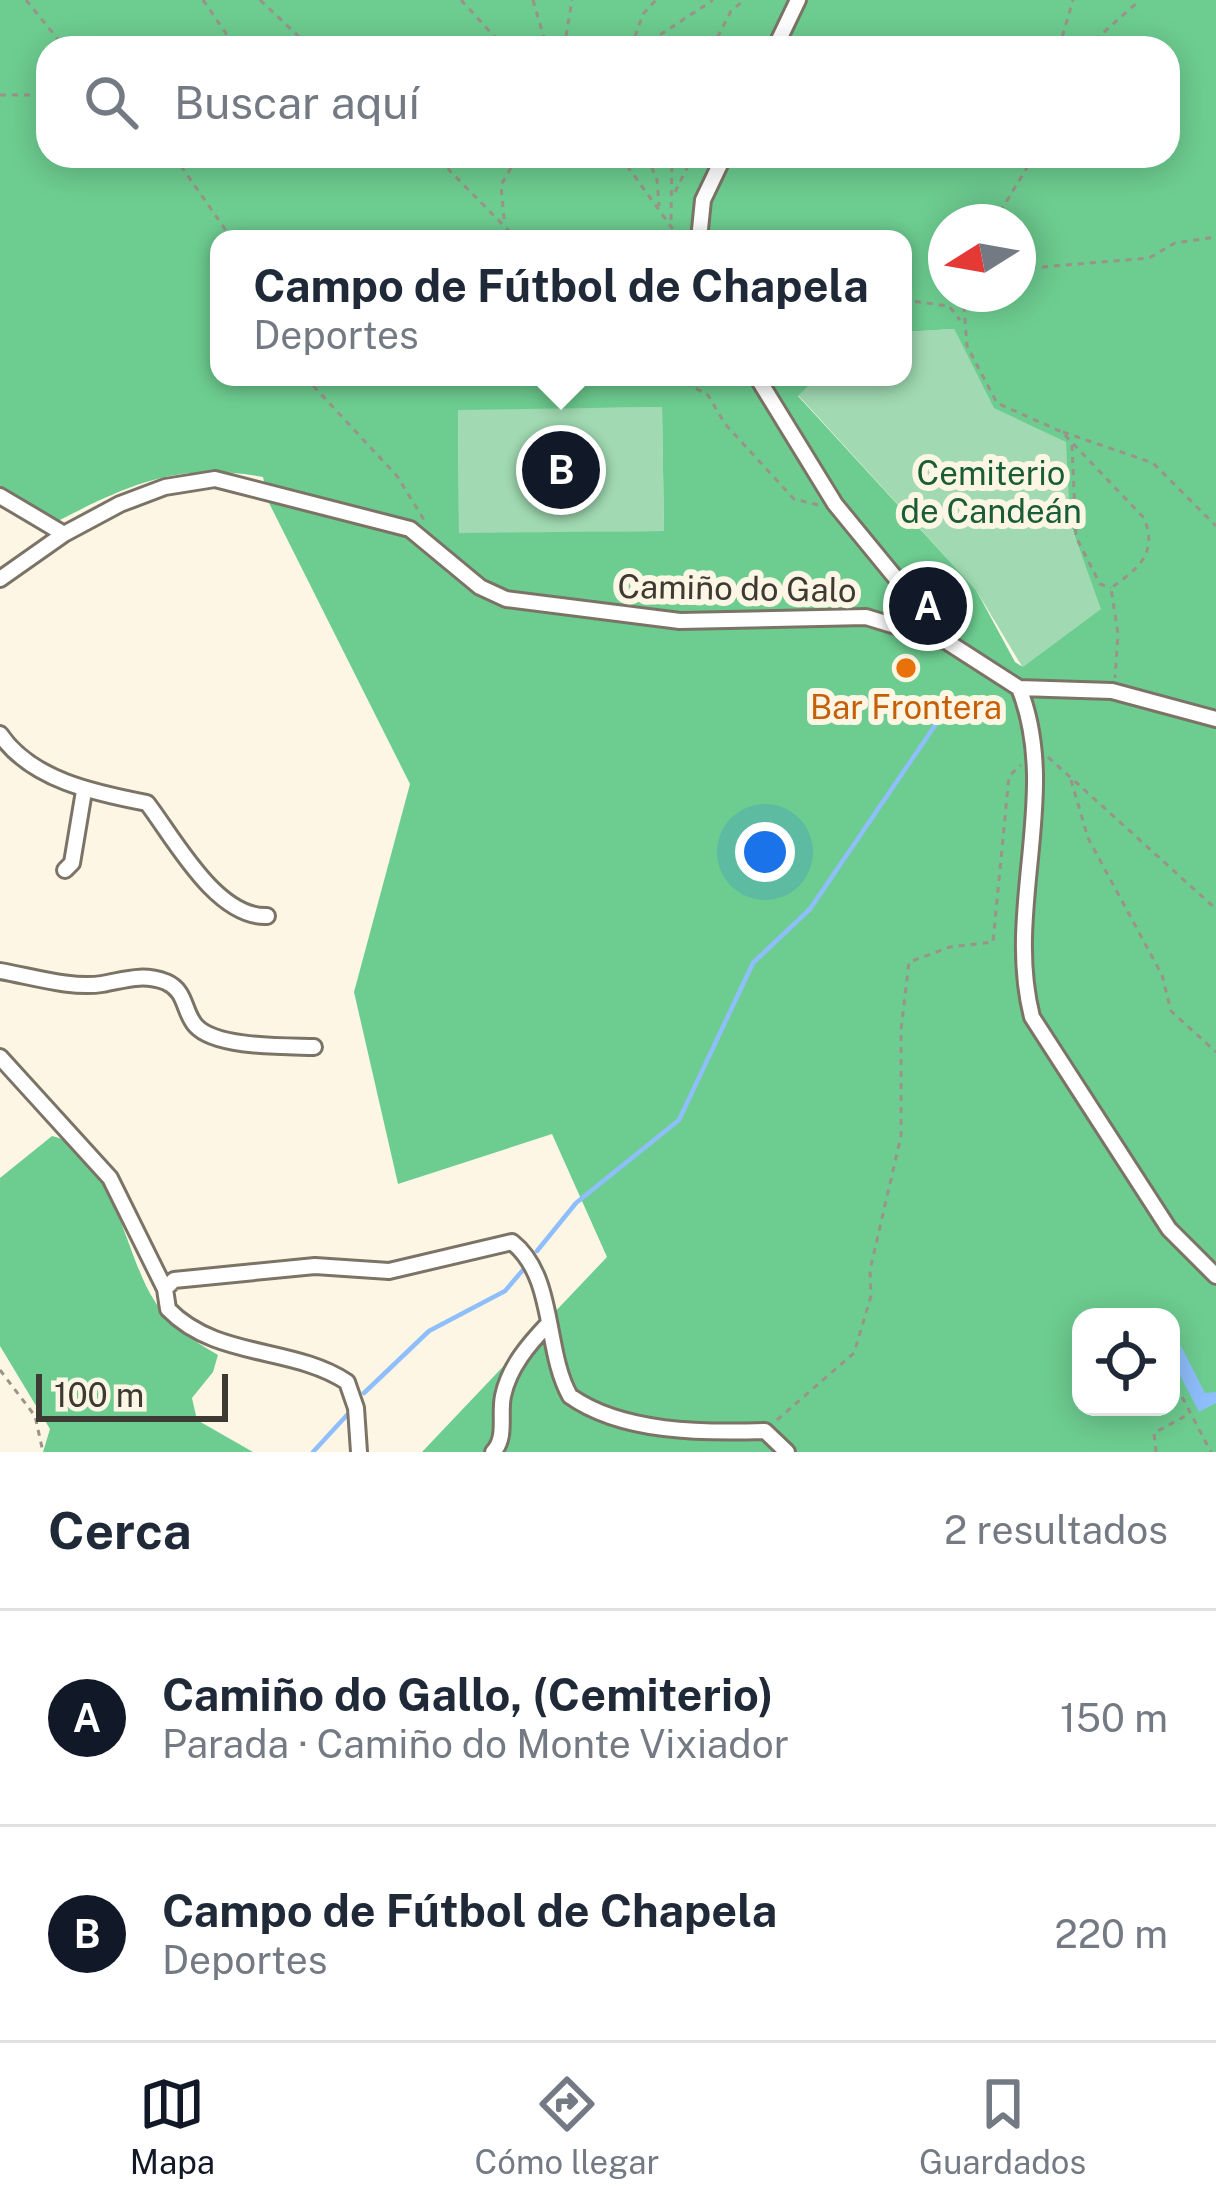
<!DOCTYPE html>
<html lang="es">
<meta charset="utf-8">
<style>
body{margin:0;font-family:"Public Sans",sans-serif;background:#f6f6f7;color:#1f2937}
.controls{position:absolute;right:36px;bottom:36px;display:grid;overflow:hidden;border-radius:24px;box-shadow:0 6px 30px #0003}
.controls button{width:108px;height:108px;display:grid;place-items:center;padding:0;border:0;border-bottom:3px solid #e0e1e3;background:#fff;color:#1f2937;font:60px sans-serif}
.compass{position:absolute;left:928px;top:204px;width:108px;height:108px;border-radius:50%;background:#fff;box-shadow:0 6px 30px #0003;rotate:259deg}
.scale{position:absolute;left:36px;bottom:30px;width:192px;box-sizing:border-box;padding-left:12px;border:6px solid #3d3933;border-top:0;font-size:33px;line-height:42px;white-space:nowrap;color:#3d3933;-webkit-text-stroke:9px #fef6e5;paint-order:stroke}
.you{position:absolute;left:765px;top:852px;width:42px;height:42px;margin:-30px;border:9px solid #fff;border-radius:50%;background:#1a73e8;box-shadow:0 0 0 18px #1a73e833}
.badge{display:grid;place-items:center;width:78px;height:78px;border-radius:50%;background:#111827;color:#fff;font-size:39px;font-weight:700}
.pin{position:absolute;translate:-50% -50%;border:6px solid #fff;box-shadow:0 3px 12px #0006}
.popup{position:absolute;left:210px;top:230px;width:702px;height:156px;box-sizing:border-box;display:grid;place-content:center;border-radius:24px;background:#fff;filter:drop-shadow(0 3px 9px #0005);font-size:39px;white-space:nowrap;color:#747a83}
.popup b{font-size:45px;color:#1f2937}
.popup::after{content:'';position:absolute;left:50%;top:100%;margin-left:-24px;border:24px solid transparent;border-top-color:#fff}
.list{margin:0;padding:0;list-style:none}
h2{display:flex;justify-content:space-between;align-items:center;height:156px;margin:0;padding:0 48px;font-size:51px}
h2 small{font-size:39px;font-weight:400;color:#747a83}
.list li{display:grid;grid-template-columns:78px 1fr auto;gap:36px;align-items:center;box-sizing:border-box;height:216px;padding:0 48px;border-top:3px solid #e0e1e3}
.list b{display:block;font-size:45px;white-space:nowrap}
.list p{margin:0;font-size:39px;white-space:nowrap;color:#747a83}
.list em{font-size:39px;font-style:normal;color:#747a83}
.icon{flex:none;width:66px;height:66px;fill:none;stroke:currentColor;stroke-width:2;stroke-linecap:round;stroke-linejoin:round}
.map{position:relative;flex:none;width:1216px;height:1452px;overflow:hidden}
.search{position:absolute;background:#fff;box-shadow:0 6px 30px #0003;left:36px;right:36px;top:36px;height:132px;display:flex;align-items:center;gap:30px;box-sizing:border-box;padding:0 42px;border-radius:36px;color:#747a83;font-size:45px}
.sheet{height:588px;background:#fff}
nav{display:flex;justify-content:space-around;align-items:center;box-sizing:border-box;height:168px;border-top:3px solid #e0e1e3;background:#fff;font-size:33px;color:#747a83}
nav a{display:grid;justify-items:center;gap:6px}
nav .on{color:#111827}
.map>svg:first-child{display:block}
.green{fill:#a0d9b2}
.forest{fill:#6dcd90;fill-rule:evenodd}
.water{fill:#8ebefb}
.lines{fill:none;stroke-linecap:round;stroke-linejoin:round}
.stream{stroke:#8ebefb;stroke-width:4.5}
.minor-casing{stroke:#7b7466;stroke-width:20}
.path{stroke:#999388;stroke-width:3;stroke-dasharray:6 6;stroke-linecap:butt}
.minor{stroke:#fff;stroke-width:14}
.food-dot{fill:#e8710a;stroke:#fef6e5;stroke-width:4.5}
.labels{text-anchor:middle;stroke-width:12;stroke-linejoin:round;paint-order:stroke}
.park-label{font-size:33px;fill:#185d36;stroke:#fef6e5}
.street-label{font-size:33px;fill:#3d3933;stroke:#fef6e5}
.food-label{font-size:33px;fill:#c56008;stroke:#fef6e5}
</style>
<div class="map">
<svg width="1216" height="1452" viewBox="0 0 1216 1452">
<rect width="100%" height="100%" fill="#fef6e5"/>
<path class="green" d="M 954,329 L 994,407 L 1067,442 L 1070,524 L 1102,609 L 1023,668 L 976,590 L 798,395 L 817,377 L 903,377 L 903,332 Z
M 662,407 L 664,531 L 459,534 L 458,409 Z"/>
<path class="forest" d="M 0,0 L 1216,0 L 1216,1452 L 422,1452 L 607,1257 L 552,1134 L 398,1184 L 354,992 L 410,784 L 269,503 L 263,477 C 179,462 132,483 58,521 L 0,487 ZM 48,48 L 1168,48 L 1168,156 L 48,156 ZM 946,222 L 1018,222 L 1018,294 L 946,294 ZM 219,239 L 903,239 L 903,332 L 954,329 L 994,408 L 1066,442 L 1070,523 L 1101,609 L 1023,667 L 1015,662 L 976,590 L 798,396 L 817,377 L 219,377 ZM 662,407 L 664,531 L 459,533 L 458,410 ZM 1081,1317 L 1171,1317 L 1171,1407 L 1081,1407 Z
M 52,1136 C 112,1149 126,1258 154,1300 C 171,1327 191,1339 218,1355 L 213,1372 L 192,1398 L 197,1420 L 253,1452 L 43,1452 L 50,1429 L 0,1346 L 0,1178 Z"/>
<path class="water" d="M 1181,1346 L 1205,1393 L 1216,1392 L 1216,1403 L 1199,1412 L 1171,1358 L 1171,1351 Z"/>
<g class="lines">
<path class="stream" d="M 537,1251 L 576,1203 L 679,1120 L 753,963 L 810,909 L 938,721
M 364,1393 L 429,1331 L 505,1291 L 522,1271
M 313,1452 L 347,1415"/>
<g class="minor-casing">
<path id="minor" d="M 775,48 L 798,0
M 699,239 L 703,200 L 724,156
M 757,377 L 835,504 L 949,643 L 1019,688 C 1061,793 1004,908 1032,1017 L 1169,1229 L 1216,1276
M 0,496 L 64,534
M 0,579 L 64,534 L 120,504 L 165,487 L 215,479 L 410,529 L 480,587 L 506,599 L 680,621 L 866,617 L 948,642
M 1019,688 L 1112,691 L 1216,719
M 0,734 C 31,780 95,793 147,803 C 174,838 216,918 267,916
M 65,870 L 72,863 L 84,791
M 0,971 C 30,976 72,989 102,984 C 125,980 142,973 166,982 C 187,991 183,1012 196,1026 C 216,1048 286,1046 314,1047
M 0,1057 L 110,1178 L 165,1289 L 168,1309 C 216,1359 293,1346 347,1382 L 356,1408 L 359,1452
M 165,1289 L 174,1280 L 315,1266 L 389,1271 L 512,1242 C 556,1277 544,1350 570,1396 C 622,1433 704,1433 765,1431 L 787,1452
M 493,1452 C 507,1438 499,1415 503,1396 C 509,1367 529,1344 549,1323"/>
</g>
<path class="path" d="M 26,0 L 65,48
M 203,0 L 236,48
M 260,0 L 311,48
M 461,0 L 505,48
M 533,0 L 547,48
M 564,48 L 572,0
M 631,48 L 643,14 L 656,0
M 640,48 L 713,0
M 712,48 L 731,11 L 744,0
M 1059,48 L 1073,0
M 1086,48 L 1140,0
M 0,95 L 48,95
M 174,156 L 232,239
M 446,156 L 449,170 L 517,239
M 620,156 L 680,239
M 647,156 L 657,180 L 659,206
M 675,192 L 693,156
M 504,219 L 501,185 L 518,156
M 671,220 L 672,156
M 994,222 L 1034,156
M 1018,269 L 1149,258 L 1175,243 L 1216,237
M 963,294 L 967,346 L 997,403 L 1062,432 L 1144,518 C 1158,553 1139,568 1111,588 L 1118,634 L 1115,678
M 903,300 L 949,306 L 960,320
M 305,377 L 397,476 L 426,523
M 675,377 L 708,395 L 725,424 L 794,499 L 822,506
M 1063,432 L 1153,463 L 1216,526
M 1072,445 L 1076,537 L 1100,584 L 1111,588
M 1048,757 L 1216,909
M 1071,780 L 1088,838 L 1162,975 L 1171,1011 L 1216,1052
M 0,1370 L 35,1416 L 43,1452
M 1171,1376 L 1211,1452
M 777,1420 L 854,1353 L 871,1296 L 870,1270 L 901,1136 L 901,1030 L 909,962 L 950,947 L 993,942 L 1009,776 L 1021,765
M 1156,1452 L 1154,1433 L 1189,1414"/>
<use href="#minor" class="minor"/>
</g>
<circle class="food-dot" cx="906" cy="668" r="12"/>
<g class="labels">
<g class="park-label">
<text x="991" y="485">Cemiterio<tspan x="991" dy="38">de Candeán</tspan></text>
</g>
<g class="street-label">
<text transform="translate(737 588) rotate(1)" y="12">Camiño do Galo</text>
</g>
<g class="food-label">
<text x="906" y="719">Bar Frontera</text>
</g>
</g>
</svg>
<div class="controls">
<button><svg class="icon" aria-label="locate" viewBox="0 0 24 24"><circle cx="12" cy="12" r="6"/><path d="M12 2v4M12 18v4M2 12h4M18 12h4"/></svg></button>
</div>
<svg class="compass" viewBox="-18 -18 36 36"><path d="M0-13l5 13h-10z" fill="#e53935"/><path d="M0 13l5-13h-10z" fill="#747a83"/></svg>
<div class="scale">100 m</div>
<div class="you"></div>
<div class="pin badge" style="left:928px;top:606px">A</div>
<div class="pin badge" style="left:561px;top:470px">B</div>
<div class="popup"><b>Campo de Fútbol de Chapela</b>Deportes</div>
<div class="search"><svg class="icon" aria-label="search" viewBox="0 0 24 24"><circle cx="10" cy="10" r="6"/><path d="M15 15l6 6"/></svg>Buscar aquí</div>
</div>
<section class="sheet">
<h2>Cerca<small>2 resultados</small></h2>
<ul class="list">
<li><span class="badge">A</span><div><b>Camiño do Gallo, (Cemiterio)</b><p>Parada · Camiño do Monte Vixiador</p></div><em>150 m</em></li>
<li><span class="badge">B</span><div><b>Campo de Fútbol de Chapela</b><p>Deportes</p></div><em>220 m</em></li>
</ul>
</section>
<nav>
<a class="on"><svg class="icon" aria-label="map" viewBox="0 0 24 24"><path d="M3 6l6-2 6 2 6-2v14l-6 2-6-2-6 2zM9 4v14M15 6v14"/></svg>Mapa</a>
<a><svg class="icon" aria-label="directions" viewBox="0 0 24 24"><path d="M12 3l9 9-9 9-9-9zM9 14v-3h6M13 9l2 2-2 2"/></svg>Cómo llegar</a>
<a><svg class="icon" aria-label="saved" viewBox="0 0 24 24"><path d="M7 4h10v16l-5-4-5 4z"/></svg>Guardados</a>
</nav>
